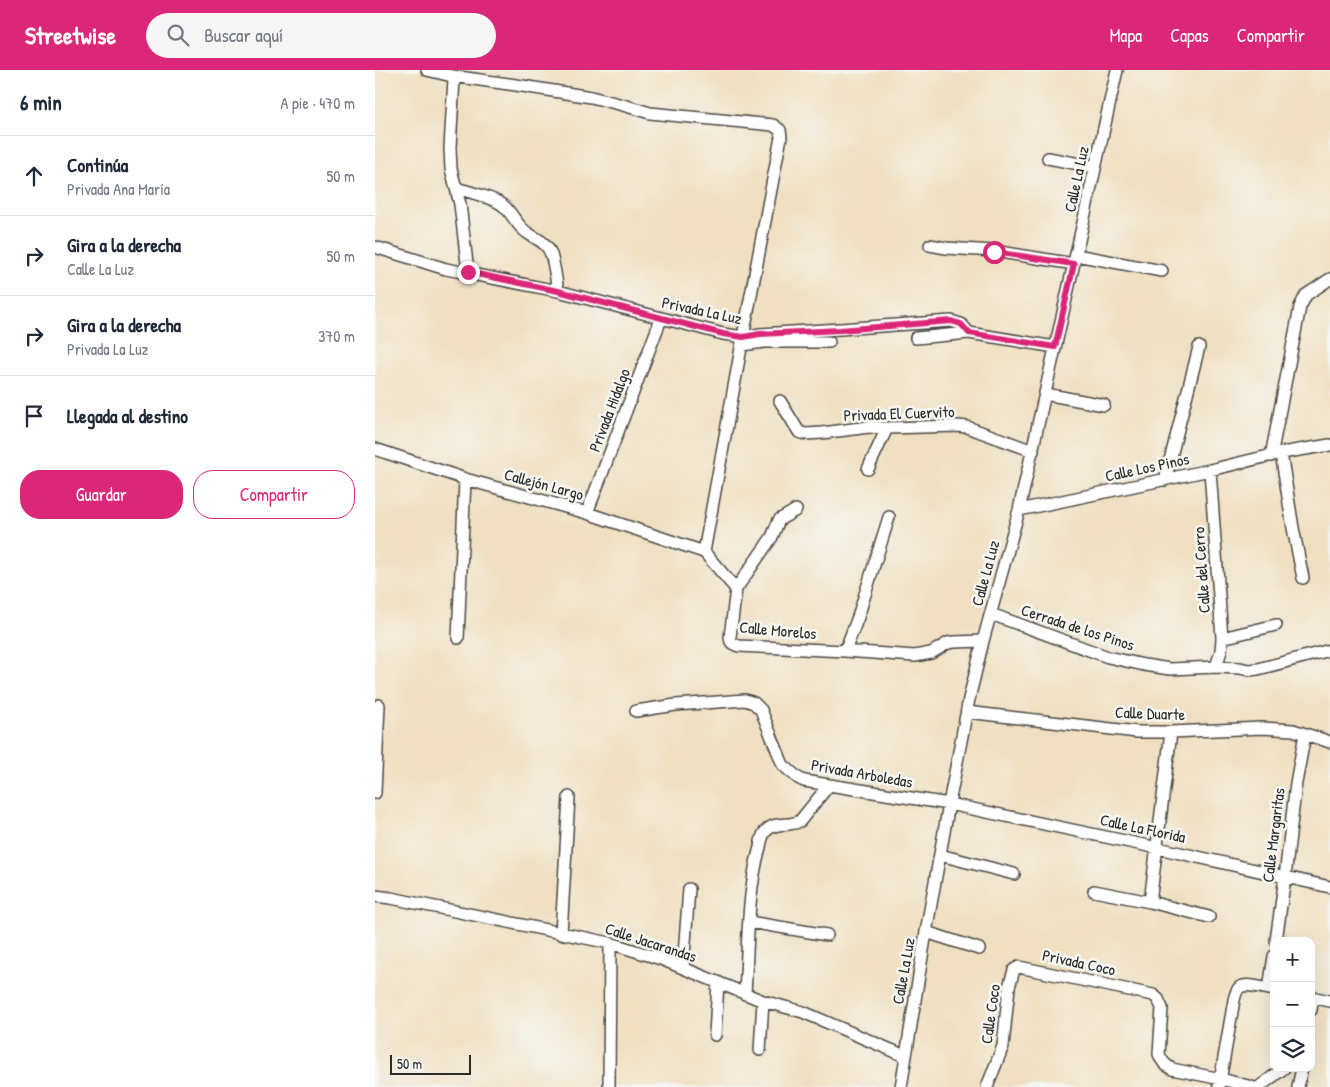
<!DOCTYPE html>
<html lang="es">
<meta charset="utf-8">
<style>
body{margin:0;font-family:"Patrick Hand",sans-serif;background:#f6f6f7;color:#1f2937}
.controls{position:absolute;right:15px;bottom:15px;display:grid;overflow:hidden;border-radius:10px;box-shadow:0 5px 20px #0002}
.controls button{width:45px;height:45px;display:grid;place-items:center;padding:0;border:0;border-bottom:1px solid #e0e1e3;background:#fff;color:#1f2937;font:25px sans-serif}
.scale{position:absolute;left:15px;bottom:12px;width:81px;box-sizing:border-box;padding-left:5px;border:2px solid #2b2b2b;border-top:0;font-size:14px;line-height:18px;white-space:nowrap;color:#2b2b2b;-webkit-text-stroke:4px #f6f6f2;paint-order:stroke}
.stop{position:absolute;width:15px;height:15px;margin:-11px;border:4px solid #db2777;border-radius:50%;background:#fff}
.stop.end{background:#db2777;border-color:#fff;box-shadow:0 1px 5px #0008}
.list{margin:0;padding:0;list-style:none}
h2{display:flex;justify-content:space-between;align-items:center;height:65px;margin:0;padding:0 20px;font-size:21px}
h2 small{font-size:16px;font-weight:400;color:#747a83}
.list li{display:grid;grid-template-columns:32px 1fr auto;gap:15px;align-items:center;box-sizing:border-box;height:80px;padding:0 20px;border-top:1px solid #e0e1e3}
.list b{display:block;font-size:19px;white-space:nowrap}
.list p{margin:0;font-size:16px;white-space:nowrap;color:#747a83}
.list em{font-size:16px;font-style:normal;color:#747a83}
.actions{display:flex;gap:10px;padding:15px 20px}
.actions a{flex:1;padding:11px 0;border:1px solid #db2777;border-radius:20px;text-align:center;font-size:18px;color:#db2777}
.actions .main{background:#db2777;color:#fff}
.icon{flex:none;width:28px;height:28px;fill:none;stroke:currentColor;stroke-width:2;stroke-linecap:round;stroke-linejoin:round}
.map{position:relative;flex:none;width:955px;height:1017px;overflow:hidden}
header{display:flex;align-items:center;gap:30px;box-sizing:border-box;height:70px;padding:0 25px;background:#db2777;color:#fff}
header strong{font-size:24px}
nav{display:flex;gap:28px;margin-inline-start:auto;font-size:18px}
.search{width:350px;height:45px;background:#f6f6f7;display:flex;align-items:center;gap:12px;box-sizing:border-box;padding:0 18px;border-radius:28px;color:#747a83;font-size:19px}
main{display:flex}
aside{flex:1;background:#fff}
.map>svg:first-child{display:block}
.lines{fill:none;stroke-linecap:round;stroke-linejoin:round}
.minor-casing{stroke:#494641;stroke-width:14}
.minor{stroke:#fff;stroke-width:11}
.route{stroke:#db2777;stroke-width:6}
.labels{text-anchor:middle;stroke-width:5;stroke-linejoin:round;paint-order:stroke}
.street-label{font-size:16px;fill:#2b2b2b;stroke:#f6f6f2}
</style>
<header>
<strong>Streetwise</strong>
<div class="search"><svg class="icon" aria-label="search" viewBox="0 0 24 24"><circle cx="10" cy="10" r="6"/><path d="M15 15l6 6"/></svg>Buscar aquí</div>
<nav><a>Mapa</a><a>Capas</a><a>Compartir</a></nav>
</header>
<main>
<aside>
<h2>6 min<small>A pie · 470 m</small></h2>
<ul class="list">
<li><svg class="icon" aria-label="ahead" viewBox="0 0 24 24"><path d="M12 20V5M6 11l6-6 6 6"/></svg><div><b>Continúa</b><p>Privada Ana María</p></div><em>50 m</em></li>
<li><svg class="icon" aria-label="right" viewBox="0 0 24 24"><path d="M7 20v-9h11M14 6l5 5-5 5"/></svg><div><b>Gira a la derecha</b><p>Calle La Luz</p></div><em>50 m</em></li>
<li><svg class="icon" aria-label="right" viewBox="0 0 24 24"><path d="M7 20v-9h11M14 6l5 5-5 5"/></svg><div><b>Gira a la derecha</b><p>Privada La Luz</p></div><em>370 m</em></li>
<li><svg class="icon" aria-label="arrive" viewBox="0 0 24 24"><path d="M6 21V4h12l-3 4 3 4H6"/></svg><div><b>Llegada al destino</b></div></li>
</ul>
<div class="actions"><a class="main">Guardar</a><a>Compartir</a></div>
</aside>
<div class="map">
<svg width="955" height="1017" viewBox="0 0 955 1017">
<rect width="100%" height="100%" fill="#f6f6f2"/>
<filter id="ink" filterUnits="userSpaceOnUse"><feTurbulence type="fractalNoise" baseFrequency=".02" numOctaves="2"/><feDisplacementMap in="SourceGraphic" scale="10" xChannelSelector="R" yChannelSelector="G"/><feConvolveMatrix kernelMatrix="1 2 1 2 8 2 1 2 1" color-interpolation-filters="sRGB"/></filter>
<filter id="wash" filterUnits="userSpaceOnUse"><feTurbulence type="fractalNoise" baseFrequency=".0096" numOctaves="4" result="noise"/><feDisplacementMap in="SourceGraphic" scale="20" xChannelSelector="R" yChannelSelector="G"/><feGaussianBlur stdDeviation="1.12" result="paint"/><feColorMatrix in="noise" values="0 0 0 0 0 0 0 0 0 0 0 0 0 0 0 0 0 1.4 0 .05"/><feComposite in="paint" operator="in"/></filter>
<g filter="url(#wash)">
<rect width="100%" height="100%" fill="#f0dfc0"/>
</g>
<g filter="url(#ink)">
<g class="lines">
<g class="minor-casing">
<path id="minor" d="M 52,0 L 77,6 L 79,9 L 75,78 L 76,99 L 85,134 L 93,202
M 77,6 L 141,15 L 216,27 L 248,35 L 275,43 L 398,55 L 405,60 L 406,67 L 368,267 L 329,482
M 673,88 L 720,97
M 81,118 C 94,122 121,128 130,137 C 138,145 142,155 150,161 C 157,167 170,171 174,180 C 179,188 181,211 183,221
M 555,175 L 571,178 L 619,181 L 699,194
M 0,177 L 71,199 L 183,221 L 348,264 L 368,267 L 385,264 L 465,259 L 576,251 L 586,254 L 594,263 L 680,277
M 701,185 L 787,201
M 541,268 L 594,263
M 367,275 L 389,272 L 454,272
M 670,324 L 729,335
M 405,331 L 424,362 L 430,364 L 447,363 L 494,357 L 512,358 L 582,356 L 592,357 L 658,381
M 0,379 L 90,409 L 212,443 L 329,482
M 906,383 L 918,458 L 928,508
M 896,386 L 925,237 L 931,225 L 955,209
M 493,399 L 512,358
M 835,400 L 847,568 L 846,581 L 841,597
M 790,410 L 824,277
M 644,440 L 835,400 L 906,383 L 955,375
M 212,443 L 286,249
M 329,482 L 361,519 L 355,567 C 355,573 358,574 364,576 L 470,581 L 540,586 L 556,583 L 573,573 L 579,572 L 608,571
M 361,519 L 397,467 L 404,450 L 421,440
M 616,544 L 733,587 L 769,595 L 795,599 L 841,597 L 865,598 L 874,600 L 883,599 L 955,580
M 83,568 L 90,409
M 847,568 L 901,555
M 470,581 L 483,547 L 514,447
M 261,641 L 301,635 L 370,630 L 379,633 L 386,640 L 408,695 L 423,708 L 429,711 L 574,734 L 783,778 L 955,817
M 592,642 L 762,662 L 796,662 L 887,658 L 918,660 L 955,672
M 0,723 L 4,635
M 565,785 L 639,804
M 719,821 L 775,832 L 834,847
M 0,826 L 16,828 L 235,873 L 286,889 L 388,931 L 428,942 L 530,986
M 775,832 L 796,662
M 374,852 L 452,865
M 551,862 L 604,879
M 186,864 L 194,727
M 901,871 L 910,807 L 921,713 L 930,664
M 308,898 L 314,819
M 894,919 L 899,886
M 370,924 C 373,876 372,823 385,777 C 386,771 387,764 392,760 C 401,751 415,757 425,751 L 454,715
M 936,927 L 955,931
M 936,940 L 938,927
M 340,965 L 343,912
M 385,980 L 388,931
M 234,1017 L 235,873
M 526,1017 L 551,862 L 574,734 L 594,629 L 608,571 L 644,440 L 742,0
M 612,1017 L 628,976 L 634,917 L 639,900 L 644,897 L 778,925 L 783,929 L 787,938 L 784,984 C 787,992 790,995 797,999 L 846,1009 L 877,1017
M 844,1017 L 859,930 C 860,926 861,921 864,918 C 870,912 891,919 899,920
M 884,1017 L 909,998
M 923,1017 L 927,998"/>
</g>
<use href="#minor" class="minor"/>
</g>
</g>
<g class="lines" filter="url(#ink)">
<path class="route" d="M 93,202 L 183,221 L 348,264 L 368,267 L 385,264 L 465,260 L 576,251 L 586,254 L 594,263 L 680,277 L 699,194 L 619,182"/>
</g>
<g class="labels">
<g class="street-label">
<text transform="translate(701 109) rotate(-78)" y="6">Calle La Luz</text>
<text transform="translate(327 240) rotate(12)" y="6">Privada La Luz</text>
<text transform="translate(234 340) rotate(-69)" y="6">Privada Hidalgo</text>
<text transform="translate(524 343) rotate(-2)" y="6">Privada El Cuervito</text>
<text transform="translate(772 397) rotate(-12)" y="6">Calle Los Pinos</text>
<text transform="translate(169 414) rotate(15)" y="6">Callejón Largo</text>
<text transform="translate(826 500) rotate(-94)" y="6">Calle del Cerro</text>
<text transform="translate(610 503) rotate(-75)" y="6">Calle La Luz</text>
<text transform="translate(703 557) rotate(18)" y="6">Cerrada de los Pinos</text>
<text transform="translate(403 560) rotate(5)" y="6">Calle Morelos</text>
<text transform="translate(775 643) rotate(2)" y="6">Calle Duarte</text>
<text transform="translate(487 703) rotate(10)" y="6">Privada Arboledas</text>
<text transform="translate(768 758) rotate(12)" y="6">Calle La Florida</text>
<text transform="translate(898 765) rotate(-83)" y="6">Calle Margaritas</text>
<text transform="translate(276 872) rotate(18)" y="6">Calle Jacarandas</text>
<text transform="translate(704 892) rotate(12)" y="6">Privada Coco</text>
<text transform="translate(528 901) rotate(-80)" y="6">Calle La Luz</text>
<text transform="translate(615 944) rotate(-82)" y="6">Calle Coco</text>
</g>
</g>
</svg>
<div class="controls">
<button>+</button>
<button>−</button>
<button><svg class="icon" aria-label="layers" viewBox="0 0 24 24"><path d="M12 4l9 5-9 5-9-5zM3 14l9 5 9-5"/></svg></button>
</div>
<div class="scale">50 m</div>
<div class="stop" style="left:619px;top:182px"></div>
<div class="stop end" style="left:93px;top:202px"></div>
</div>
</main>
